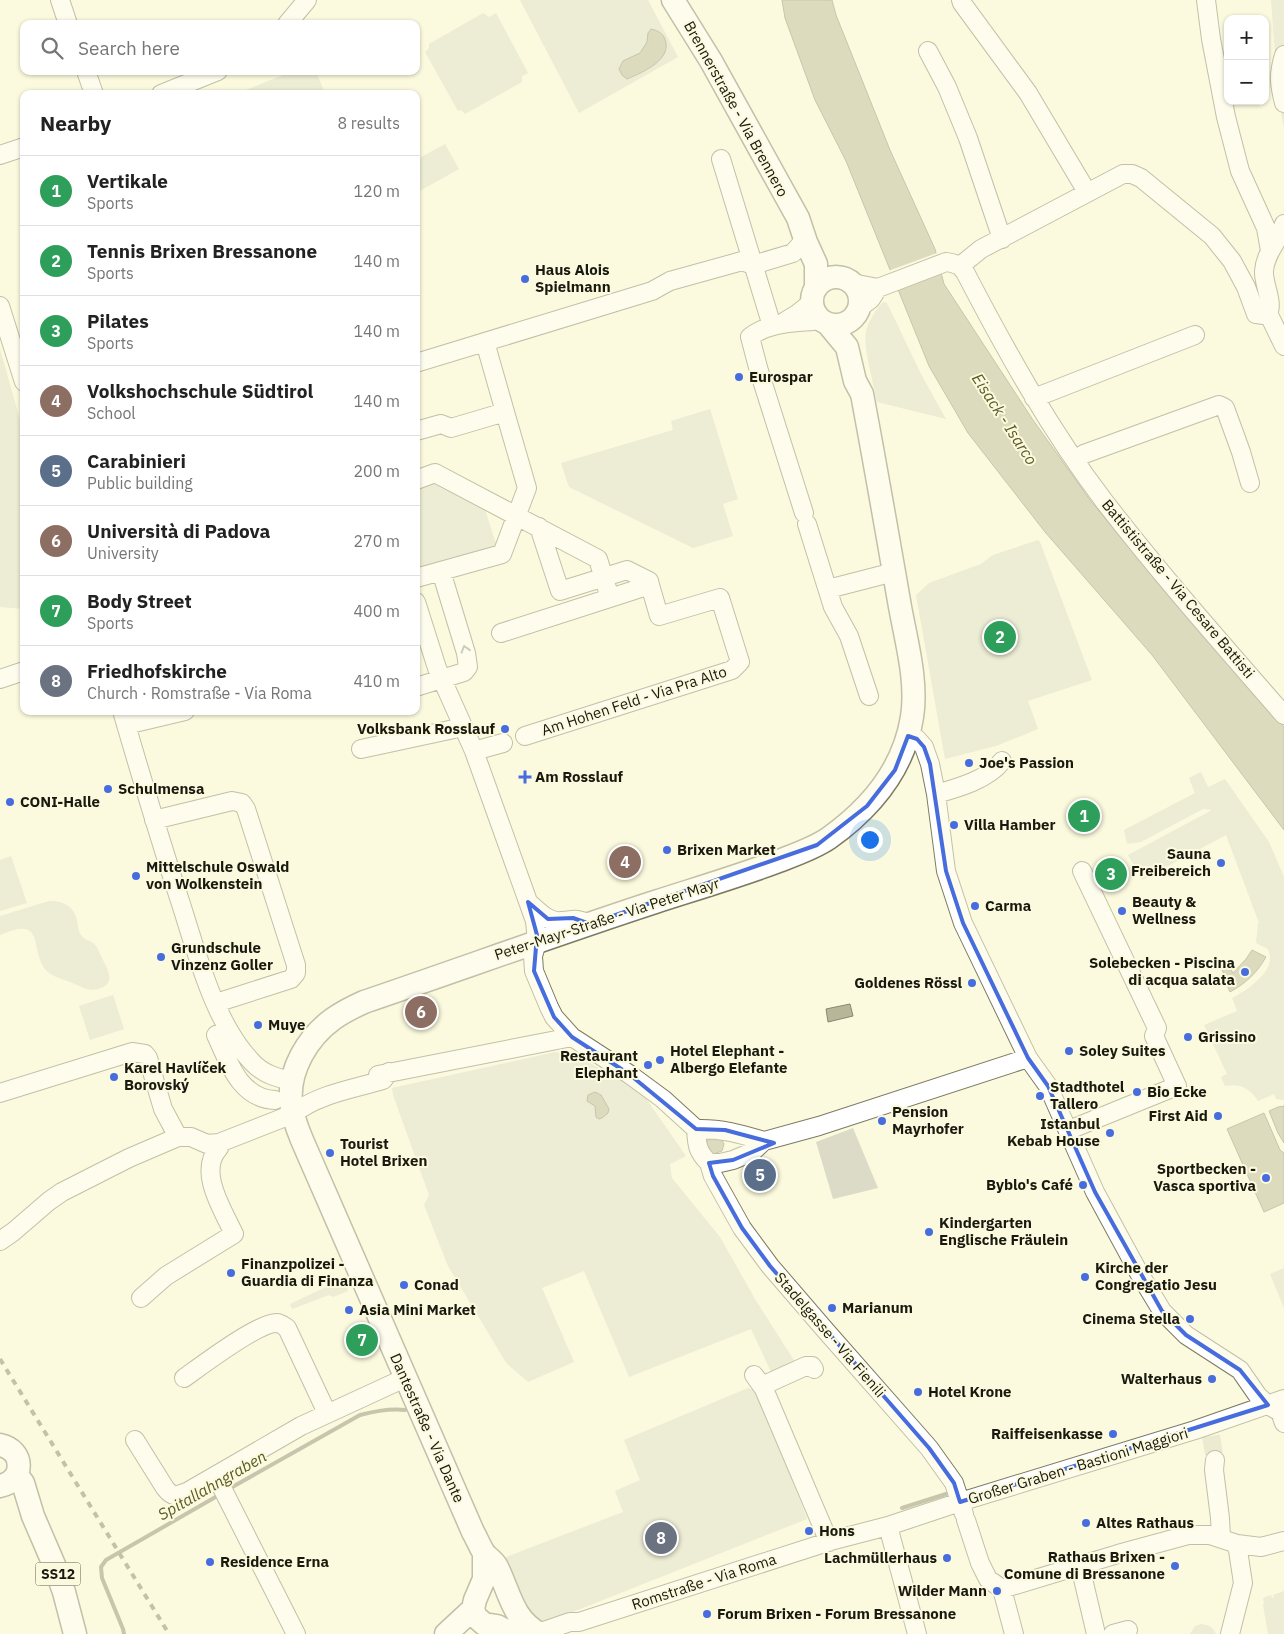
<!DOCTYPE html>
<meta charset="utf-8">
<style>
body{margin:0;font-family:"IBM Plex Sans",sans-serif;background:#f6f6f6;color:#222}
.controls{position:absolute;right:15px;top:15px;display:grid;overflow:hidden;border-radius:10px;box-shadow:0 1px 4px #0004}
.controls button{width:45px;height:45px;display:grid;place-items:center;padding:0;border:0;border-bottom:1px solid #e0e0e0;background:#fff;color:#222;font:25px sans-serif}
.you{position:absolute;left:869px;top:839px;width:18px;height:18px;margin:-12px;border:4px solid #fff;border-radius:50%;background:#1a73e8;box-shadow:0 0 0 8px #1a73e833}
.badge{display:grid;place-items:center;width:32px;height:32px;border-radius:50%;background:#b45309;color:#fff;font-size:16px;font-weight:700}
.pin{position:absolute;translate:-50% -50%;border:2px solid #fff;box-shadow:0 1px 5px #0006}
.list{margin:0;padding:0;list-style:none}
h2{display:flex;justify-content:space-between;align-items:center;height:65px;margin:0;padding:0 20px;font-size:21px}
h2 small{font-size:16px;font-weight:400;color:#767676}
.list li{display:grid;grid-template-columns:32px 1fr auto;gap:15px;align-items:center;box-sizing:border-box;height:70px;padding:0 20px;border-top:1px solid #e0e0e0}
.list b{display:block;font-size:19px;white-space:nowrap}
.list p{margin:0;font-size:16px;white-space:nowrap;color:#767676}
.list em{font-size:16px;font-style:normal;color:#767676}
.icon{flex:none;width:28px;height:28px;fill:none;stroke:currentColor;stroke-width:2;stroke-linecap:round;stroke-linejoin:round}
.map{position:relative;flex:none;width:1284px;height:1634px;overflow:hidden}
.search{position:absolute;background:#fff;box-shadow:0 1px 4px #0004;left:20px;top:20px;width:400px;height:55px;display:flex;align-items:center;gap:12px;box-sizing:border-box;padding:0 18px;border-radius:10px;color:#767676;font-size:19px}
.panel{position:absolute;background:#fff;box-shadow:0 1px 4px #0004;left:20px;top:90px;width:400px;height:625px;border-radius:10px}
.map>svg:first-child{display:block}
.green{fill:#dbdbc7}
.water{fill:#b7b698;stroke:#88876f}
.pier{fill:#fbfade}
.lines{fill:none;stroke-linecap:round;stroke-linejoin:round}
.stream{stroke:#88876f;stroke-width:4}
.minor-tunnel{stroke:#d9d8bf;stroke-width:18;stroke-dasharray:18 9;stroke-linecap:butt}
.minor-casing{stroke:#7c7b62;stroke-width:20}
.major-casing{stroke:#7c7b62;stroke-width:25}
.minor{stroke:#fff;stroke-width:18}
.major{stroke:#fff;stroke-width:22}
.rail{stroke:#7d7d6b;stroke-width:4;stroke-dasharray:6 6;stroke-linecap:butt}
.oneway{stroke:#989893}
.marked{fill:none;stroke:#466cde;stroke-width:4;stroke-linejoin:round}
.poi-dot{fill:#466cde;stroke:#fbfade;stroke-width:2}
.labels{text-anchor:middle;stroke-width:4;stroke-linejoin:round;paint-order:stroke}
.shield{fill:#fbfade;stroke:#5d5c4d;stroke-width:1}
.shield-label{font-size:14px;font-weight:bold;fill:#19190f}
.street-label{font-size:15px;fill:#19190f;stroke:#fbfade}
.poi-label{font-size:15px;font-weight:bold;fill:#19190f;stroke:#fbfade;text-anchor:start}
.water-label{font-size:16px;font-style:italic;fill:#5b5925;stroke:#fbfade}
</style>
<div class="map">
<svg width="1284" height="1634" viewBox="0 0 1284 1634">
<rect width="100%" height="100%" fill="#fbfade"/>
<path class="green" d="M 520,0 L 648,0 L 678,57 L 579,113 Z
M 1271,0 L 1284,0 L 1284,127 L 1272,71 L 1275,53 Z
M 483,13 L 489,17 L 493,15 L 496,13 L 528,73 L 522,76 L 522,82 L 465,114 L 461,110 L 458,111 L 425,52 L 429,48 L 429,44 Z
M 293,71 L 316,71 L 325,94 L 236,94 Z
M 445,144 L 459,169 L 416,193 L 416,160 Z
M 883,302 L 887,303 L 921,374 L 946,419 L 877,402 C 874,384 863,349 866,332 C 868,322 876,309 883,302 Z
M 0,349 L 24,434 L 24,609 L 0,607 Z
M 710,409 L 738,499 L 723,504 L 733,536 L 693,548 L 569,487 L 561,463 L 673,430 L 671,421 Z
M 438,478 L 483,503 L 497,547 L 416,572 L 416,490 L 420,485 Z
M 1038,540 L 1040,542 L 1092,680 L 1028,701 L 1038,729 L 996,746 L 945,759 L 916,595 L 929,583 L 981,564 L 993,555 Z
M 1201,772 L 1208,787 L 1225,779 L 1269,842 L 1284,877 L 1284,1100 L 1276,1099 L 1274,1094 L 1258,1101 C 1250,1088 1240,1083 1225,1086 L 1221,1077 L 1227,1074 L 1204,1025 L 1237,1011 L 1232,998 C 1245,992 1272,973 1270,957 C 1270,955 1269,952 1268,949 L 1256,943 L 1258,924 L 1259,923 L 1226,835 L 1142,880 L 1128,855 L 1212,810 L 1203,809 L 1141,842 L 1127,844 L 1124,830 L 1195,793 L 1189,778 Z
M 11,856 L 27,903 L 0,911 L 0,860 Z
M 49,901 C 63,901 74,906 77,920 C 78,926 78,930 81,935 C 85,940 88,940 93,943 C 97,946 99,952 101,956 C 106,967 117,982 101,988 C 92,992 83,988 75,984 C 66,980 51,977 45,969 C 29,947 46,915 0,935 L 0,916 Z
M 113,995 L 124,1029 L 90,1040 L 79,1006 Z
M 555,1052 L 577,1056 L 621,1080 L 645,1097 L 686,1156 L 670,1164 L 672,1178 L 720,1237 L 755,1299 L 795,1362 L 772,1374 L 751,1329 L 629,1377 L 584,1271 L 542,1288 L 574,1362 L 528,1382 L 507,1364 L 475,1311 L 448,1266 L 424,1205 L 429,1195 L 393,1095 L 392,1088 Z
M 853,1128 L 878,1188 L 833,1199 L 816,1142 Z
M 1284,1268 L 1284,1308 L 1270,1274 Z
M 343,1279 L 348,1291 L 333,1297 L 329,1295 L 292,1309 L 290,1304 Z
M 748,1388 L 755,1390 L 768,1417 L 807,1519 L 545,1623 L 530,1616 L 506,1557 L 623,1512 L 615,1491 L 640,1480 L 624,1440 Z
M 1284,1591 L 1284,1634 L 1268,1634 L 1263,1605 L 1264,1604 L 1263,1598 L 1271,1595 L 1272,1598 L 1274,1597 L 1273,1595 Z
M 1201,1624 C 1209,1625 1213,1627 1216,1634 L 1190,1634 L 1195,1626 Z"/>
<path class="water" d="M 782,0 L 832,0 L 836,15 L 890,150 L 935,249 L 944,284 L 1033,420 L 1090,500 L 1171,598 L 1284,727 L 1284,830 L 1152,655 L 1045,532 L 968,433 L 929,366 L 846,161 L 815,100 L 785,18 Z
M 651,29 C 656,30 661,32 664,37 C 675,59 643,72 627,79 L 622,75 L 619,69 L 623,61 L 640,53 L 647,42 L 648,33 Z
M 1252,950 L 1266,957 C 1257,973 1246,983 1230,992 L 1224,978 L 1226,977 L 1222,970 L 1229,966 L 1233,973 L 1246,959 Z
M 850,1004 L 853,1016 L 828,1022 L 826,1009 Z
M 595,1092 L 601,1095 L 609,1109 L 608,1113 L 602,1118 L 599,1119 L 596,1117 L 595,1106 L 587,1101 L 588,1095 Z
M 1284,1106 L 1284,1143 L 1278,1133 L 1269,1111 L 1278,1107 Z
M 1264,1113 L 1280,1150 L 1284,1153 L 1284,1203 L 1264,1212 L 1227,1129 Z
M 710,1137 L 720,1137 L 724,1144 L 722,1151 L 713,1154 L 707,1151 L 706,1143 Z"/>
<path class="pier" d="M 937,253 L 944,272 L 895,290 L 888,271 Z"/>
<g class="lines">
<path class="stream" d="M 227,1490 L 360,1415 C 375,1411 389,1408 405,1410
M 902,1508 L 946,1494
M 124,1634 L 123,1629 L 102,1578 L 101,1567 L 106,1560 L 219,1495"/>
<path class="minor-tunnel" d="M 1211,1436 L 1215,1460"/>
<g class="minor-casing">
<path id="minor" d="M 60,0 L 68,24
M 961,0 L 962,3 L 1028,93 L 1087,192
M 1206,0 L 1211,39 L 1226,117 L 1240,171 L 1266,228 L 1270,251
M 287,24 L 307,0
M 928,51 L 947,87 L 968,138 L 1002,239
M 1284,55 C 1278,75 1279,83 1284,103
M 86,71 L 94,94
M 161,94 L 218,71
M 0,155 L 24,147
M 721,159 L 772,326
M 960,266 L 981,249 L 1123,174 L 1132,174 L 1141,178 L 1212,236 L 1232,261 L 1246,287 L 1256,314 L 1264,315 L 1268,313
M 852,283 L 878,288 L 946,262 L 952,263 L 960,266 L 965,272 C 1006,351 1050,430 1104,501 C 1161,575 1223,645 1284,715
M 0,306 L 24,382
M 859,308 L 871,299 L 878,288
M 1268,313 C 1274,303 1263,283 1264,271 C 1265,253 1279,241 1284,224
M 1268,313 L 1284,346
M 784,322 L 797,314 L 812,302
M 485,342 L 505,412
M 416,363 L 652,291 L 670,281 L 742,261 L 753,265 L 793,253 L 800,245
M 1034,398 L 1195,335
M 416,431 L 441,424 L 451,428 L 505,412 L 527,488 L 502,554 L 416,578
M 1075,460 L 1084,454 L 1219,405 L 1225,408 L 1241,452 L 1250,483
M 416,480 L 435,473 L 598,559 L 610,598 L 650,585 L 659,616 L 720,598 L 740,662 L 732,670 L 525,736
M 804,513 L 759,371 L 750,337 C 770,321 797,323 821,320
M 807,524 L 833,607 L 849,636 L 869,696
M 539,527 L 560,591 L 627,570 L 649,581 L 650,585
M 828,589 L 894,572
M 416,602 L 437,668 L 474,751 L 535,921 L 537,942 L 533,956 L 534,971 L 549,1007 L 554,1017 L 572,1037 L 629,1074 L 663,1099 L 696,1129 C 720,1128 741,1134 764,1141
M 501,633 L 610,598
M 0,679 L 24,671
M 416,687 L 464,672 L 468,667 L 466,653 L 441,571
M 122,711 C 141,776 160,840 181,904 C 197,954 215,1024 252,1062 C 263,1074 277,1078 292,1081
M 126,725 L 185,711
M 908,736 L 917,739 L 924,747 L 930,764 L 936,794 L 946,871 L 963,923 L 1028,1058 L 1048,1086 L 1095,1192 L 1139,1273 L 1162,1311 L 1186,1335 L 1240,1370 L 1258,1396 L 1268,1405 L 1280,1412 L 1284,1423
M 361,749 L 454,729 L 462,726
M 474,751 L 503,743
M 936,794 C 958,788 989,779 1002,761
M 154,820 L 232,801 L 242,803 L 246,809 L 296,965 L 296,973 L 291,979 L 216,1003
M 528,902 C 538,910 548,923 562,921 C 575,920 571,918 585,922
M 228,1029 L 216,1035 C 228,1061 240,1099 275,1100
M 378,1075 L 572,1037
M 0,1093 L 132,1052 L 145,1054 L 148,1058 L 163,1109 L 178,1137
M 696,1129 C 697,1145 697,1151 709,1163
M 1069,1130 L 1177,1086 L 1154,1036 L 1157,1028 L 1082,871
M 709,1163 L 713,1176 L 742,1228 L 770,1266 L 826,1331 L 929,1448 L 954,1483 L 964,1514
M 709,1163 L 720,1163 L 733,1160 L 752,1152 L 764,1141 L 819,1126 L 1028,1058
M 0,1241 L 13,1232 L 49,1201 L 62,1192 L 129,1158 L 178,1137 L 191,1137 L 207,1144 L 219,1143 L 293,1114 C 318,1094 353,1089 383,1080 L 389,1072
M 141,1298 L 166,1276 L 234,1234 C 223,1210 197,1171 219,1148 L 219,1143
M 754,1375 L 764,1389 L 829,1542
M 184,1378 C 201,1366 259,1322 277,1323 C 280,1323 284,1326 287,1328 L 327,1413
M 762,1386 L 806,1366 L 812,1366 L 814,1369
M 135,1440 L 165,1488 C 173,1498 176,1496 187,1492 L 301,1426 L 405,1378
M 1215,1460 L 1214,1470 L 1220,1518 L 1221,1537
M 216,1476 L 296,1634
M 966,1520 L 980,1563 L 988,1579 L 1002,1589
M 888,1526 L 917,1634
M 1080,1566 L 1096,1634
M 1002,1589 L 1118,1554 L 1188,1535 L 1210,1535 L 1237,1544
M 1002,1589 L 1014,1634
M 538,1633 L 570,1622 L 579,1622 L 834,1540 L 888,1526 L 960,1502 L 1195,1430 L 1284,1399
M 1113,1634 L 1128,1630
M 1230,1634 L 1243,1583 L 1237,1544 L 1261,1547 L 1284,1541"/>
</g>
<g class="major-casing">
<path id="major" d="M 673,0 L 711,61 L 798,218 L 806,242 L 816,264 L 816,288
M812 301a24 24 0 1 1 48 0a24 24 0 1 1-48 0Z
M 0,1445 C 25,1450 25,1481 0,1486
M 17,1475 L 23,1483 L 33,1516 L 55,1567 L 64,1592 L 75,1634
M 484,1553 L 484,1579 L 475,1600 L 473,1609 L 476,1617 L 484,1624 L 497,1626 L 512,1634
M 446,1634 L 473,1609
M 540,1634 C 512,1619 510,1593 497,1567 C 494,1561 488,1558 484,1553 C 480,1547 477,1539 473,1532 L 302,1140 C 297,1128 292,1115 291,1102 C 288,1070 308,1037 333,1019 C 343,1012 353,1007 364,1002 C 461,969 557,934 655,902 C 695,889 736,877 776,862 C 794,855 813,849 829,838 C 871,808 904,768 912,717 C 918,680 905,637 899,601 C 887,532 875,463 862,394 L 855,381 L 847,347 L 828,324"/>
</g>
<use href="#minor" class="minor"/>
<use href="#major" class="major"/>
<path class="rail" d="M 0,1359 L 169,1634"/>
</g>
<defs><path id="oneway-chevron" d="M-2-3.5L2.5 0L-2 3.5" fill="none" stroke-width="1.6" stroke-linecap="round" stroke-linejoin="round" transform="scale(1.25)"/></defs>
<use class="oneway" href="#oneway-chevron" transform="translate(465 649) rotate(-107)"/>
<path d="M0 0H1284V1634H0ZM 908,736 L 917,739 L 924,747 L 930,764 L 946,871 L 963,923 L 1028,1058 L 1048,1086 L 1095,1192 L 1162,1311 L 1186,1335 L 1240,1370 L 1268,1405 L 960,1502 L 954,1483 L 929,1448 L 770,1266 L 742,1228 L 713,1176 L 709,1163 L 733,1160 L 774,1143 L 725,1130 L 696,1129 L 629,1074 L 572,1037 L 554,1017 L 534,971 L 537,935 L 528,902 L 548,919 L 573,918 L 590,924 L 817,845 L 867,806 L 895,770 Z" fill="#fbfade" fill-opacity=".55" fill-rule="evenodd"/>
<path class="marked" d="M 908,736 L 917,739 L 924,747 L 930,764 L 946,871 L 963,923 L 1028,1058 L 1048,1086 L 1095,1192 L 1162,1311 L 1186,1335 L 1240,1370 L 1268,1405 L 960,1502 L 954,1483 L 929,1448 L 770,1266 L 742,1228 L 713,1176 L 709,1163 L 733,1160 L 774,1143 L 725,1130 L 696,1129 L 629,1074 L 572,1037 L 554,1017 L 534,971 L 537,935 L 528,902 L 548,919 L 573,918 L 590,924 L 817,845 L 867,806 L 895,770 Z"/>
<g class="poi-dot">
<circle cx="525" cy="279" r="5"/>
<circle cx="739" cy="377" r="5"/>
<circle cx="505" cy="729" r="5"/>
<circle cx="969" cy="763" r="5"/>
<path d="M522.5 769.5h5v5h5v5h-5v5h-5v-5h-5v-5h5z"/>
<circle cx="108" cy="789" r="5"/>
<circle cx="10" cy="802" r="5"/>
<circle cx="954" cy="825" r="5"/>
<circle cx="667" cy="850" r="5"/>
<circle cx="1221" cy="863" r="5"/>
<circle cx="136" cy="876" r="5"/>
<circle cx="975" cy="906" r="5"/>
<circle cx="1122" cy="911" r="5"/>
<circle cx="161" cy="957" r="5"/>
<circle cx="1245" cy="972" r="5"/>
<circle cx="972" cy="983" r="5"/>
<circle cx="258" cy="1025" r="5"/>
<circle cx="1188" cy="1037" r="5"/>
<circle cx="1069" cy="1051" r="5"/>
<circle cx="660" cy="1060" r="5"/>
<circle cx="648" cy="1065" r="5"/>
<circle cx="114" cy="1077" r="5"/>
<circle cx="1137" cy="1092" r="5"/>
<circle cx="1040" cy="1096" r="5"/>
<circle cx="1218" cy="1116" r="5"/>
<circle cx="882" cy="1121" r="5"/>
<circle cx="1110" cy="1133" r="5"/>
<circle cx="330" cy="1153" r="5"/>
<circle cx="1266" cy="1178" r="5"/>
<circle cx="1083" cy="1185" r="5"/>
<circle cx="929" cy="1232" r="5"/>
<circle cx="231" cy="1273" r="5"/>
<circle cx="1085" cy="1277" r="5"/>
<circle cx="404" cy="1285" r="5"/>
<circle cx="832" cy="1308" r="5"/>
<circle cx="349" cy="1310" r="5"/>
<circle cx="1190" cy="1319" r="5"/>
<circle cx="1212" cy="1379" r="5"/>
<circle cx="918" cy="1392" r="5"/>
<circle cx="1113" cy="1434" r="5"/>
<circle cx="1086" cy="1523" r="5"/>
<circle cx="809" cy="1531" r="5"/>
<circle cx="947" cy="1558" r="5"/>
<circle cx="210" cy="1562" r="5"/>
<circle cx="1175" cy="1566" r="5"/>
<circle cx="997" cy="1591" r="5"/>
<circle cx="707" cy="1614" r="5"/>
</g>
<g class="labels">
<rect class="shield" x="35.5" y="1562.5" width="45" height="23" rx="4"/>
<g class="shield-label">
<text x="58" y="1579">SS12</text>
</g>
<g class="street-label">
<text transform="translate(736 109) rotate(61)" y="5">Brennerstraße - Via Brennero</text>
<text transform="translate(1178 589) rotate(50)" y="5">Battististraße - Via Cesare Battisti</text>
<text transform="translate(634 701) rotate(-18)" y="5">Am Hohen Feld - Via Pra Alto</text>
<text transform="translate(607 919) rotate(-18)" y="5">Peter-Mayr-Straße - Via Peter Mayr</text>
<text transform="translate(830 1335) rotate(49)" y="5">Stadelgasse - Via Fienili</text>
<text transform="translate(427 1428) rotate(66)" y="5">Dantestraße - Via Dante</text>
<text transform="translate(1078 1466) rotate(-17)" y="5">Großer Graben - Bastioni Maggiori</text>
<text transform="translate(704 1582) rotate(-18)" y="5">Romstraße - Via Roma</text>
</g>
<g class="poi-label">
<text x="535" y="275">Haus Alois<tspan x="535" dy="17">Spielmann</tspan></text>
<text x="749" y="382">Eurospar</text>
<text x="495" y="734" text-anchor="end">Volksbank Rosslauf</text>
<text x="979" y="768">Joe's Passion</text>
<text x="535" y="782">Am Rosslauf</text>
<text x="118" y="794">Schulmensa</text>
<text x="20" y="807">CONI-Halle</text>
<text x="964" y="830">Villa Hamber</text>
<text x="677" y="855">Brixen Market</text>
<text x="1211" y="859" text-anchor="end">Sauna<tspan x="1211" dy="17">Freibereich</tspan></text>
<text x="146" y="872">Mittelschule Oswald<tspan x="146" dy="17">von Wolkenstein</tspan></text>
<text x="1132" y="907">Beauty &amp;<tspan x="1132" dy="17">Wellness</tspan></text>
<text x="985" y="911">Carma</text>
<text x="171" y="953">Grundschule<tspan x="171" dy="17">Vinzenz Goller</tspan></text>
<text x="1235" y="968" text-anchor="end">Solebecken - Piscina<tspan x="1235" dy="17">di acqua salata</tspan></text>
<text x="962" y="988" text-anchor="end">Goldenes Rössl</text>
<text x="268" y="1030">Muye</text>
<text x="1198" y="1042">Grissino</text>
<text x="670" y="1056">Hotel Elephant -<tspan x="670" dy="17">Albergo Elefante</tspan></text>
<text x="1079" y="1056">Soley Suites</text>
<text x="638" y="1061" text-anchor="end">Restaurant<tspan x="638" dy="17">Elephant</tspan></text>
<text x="124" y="1073">Karel Havlíček<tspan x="124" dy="17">Borovský</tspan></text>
<text x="1050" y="1092">Stadthotel<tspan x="1050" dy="17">Tallero</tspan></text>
<text x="1147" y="1097">Bio Ecke</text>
<text x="892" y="1117">Pension<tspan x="892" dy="17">Mayrhofer</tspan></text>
<text x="1208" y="1121" text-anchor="end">First Aid</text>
<text x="1100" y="1129" text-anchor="end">Istanbul<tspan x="1100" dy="17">Kebab House</tspan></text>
<text x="340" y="1149">Tourist<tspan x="340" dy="17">Hotel Brixen</tspan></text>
<text x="1256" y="1174" text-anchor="end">Sportbecken -<tspan x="1256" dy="17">Vasca sportiva</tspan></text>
<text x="1073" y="1190" text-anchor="end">Byblo's Café</text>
<text x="939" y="1228">Kindergarten<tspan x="939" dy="17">Englische Fräulein</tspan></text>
<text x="241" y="1269">Finanzpolizei -<tspan x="241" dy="17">Guardia di Finanza</tspan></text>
<text x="1095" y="1273">Kirche der<tspan x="1095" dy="17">Congregatio Jesu</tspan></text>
<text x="414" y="1290">Conad</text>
<text x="842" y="1313">Marianum</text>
<text x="359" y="1315">Asia Mini Market</text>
<text x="1180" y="1324" text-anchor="end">Cinema Stella</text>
<text x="1202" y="1384" text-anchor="end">Walterhaus</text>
<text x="928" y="1397">Hotel Krone</text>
<text x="1103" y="1439" text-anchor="end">Raiffeisenkasse</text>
<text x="1096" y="1528">Altes Rathaus</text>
<text x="819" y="1536">Hons</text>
<text x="1165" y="1562" text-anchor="end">Rathaus Brixen -<tspan x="1165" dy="17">Comune di Bressanone</tspan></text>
<text x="937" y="1563" text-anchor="end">Lachmüllerhaus</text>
<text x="220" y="1567">Residence Erna</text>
<text x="987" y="1596" text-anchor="end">Wilder Mann</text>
<text x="717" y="1619">Forum Brixen - Forum Bressanone</text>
</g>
<g class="water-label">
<text transform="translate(1005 419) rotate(57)" y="6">Eisack - Isarco</text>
<text transform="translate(212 1485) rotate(-30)" y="6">Spitallahngraben</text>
</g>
</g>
</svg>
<div class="controls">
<button>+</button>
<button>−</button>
</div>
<div class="you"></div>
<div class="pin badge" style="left:1084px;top:816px;background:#2e9e5b">1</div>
<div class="pin badge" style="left:1000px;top:637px;background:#2e9e5b">2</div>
<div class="pin badge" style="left:1111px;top:874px;background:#2e9e5b">3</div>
<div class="pin badge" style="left:625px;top:862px;background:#8d6e63">4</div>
<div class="pin badge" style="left:760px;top:1175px;background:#5c6f8a">5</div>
<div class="pin badge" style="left:421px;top:1012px;background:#8d6e63">6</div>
<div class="pin badge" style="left:362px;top:1340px;background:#2e9e5b">7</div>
<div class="pin badge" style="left:661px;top:1538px;background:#6b7280">8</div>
<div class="search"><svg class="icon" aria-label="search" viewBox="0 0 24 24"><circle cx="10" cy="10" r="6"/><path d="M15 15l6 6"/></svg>Search here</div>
<section class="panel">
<h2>Nearby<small>8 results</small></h2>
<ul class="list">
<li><span class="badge" style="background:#2e9e5b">1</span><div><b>Vertikale</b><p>Sports</p></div><em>120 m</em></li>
<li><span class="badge" style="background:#2e9e5b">2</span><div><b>Tennis Brixen Bressanone</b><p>Sports</p></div><em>140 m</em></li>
<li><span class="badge" style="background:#2e9e5b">3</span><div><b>Pilates</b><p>Sports</p></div><em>140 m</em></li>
<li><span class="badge" style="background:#8d6e63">4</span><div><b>Volkshochschule Südtirol</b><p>School</p></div><em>140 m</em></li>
<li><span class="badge" style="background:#5c6f8a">5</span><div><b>Carabinieri</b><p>Public building</p></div><em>200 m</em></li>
<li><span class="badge" style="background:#8d6e63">6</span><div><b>Università di Padova</b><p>University</p></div><em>270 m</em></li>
<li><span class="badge" style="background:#2e9e5b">7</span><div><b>Body Street</b><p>Sports</p></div><em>400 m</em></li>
<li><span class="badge" style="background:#6b7280">8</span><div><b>Friedhofskirche</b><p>Church · Romstraße - Via Roma</p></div><em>410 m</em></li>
</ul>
</section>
</div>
